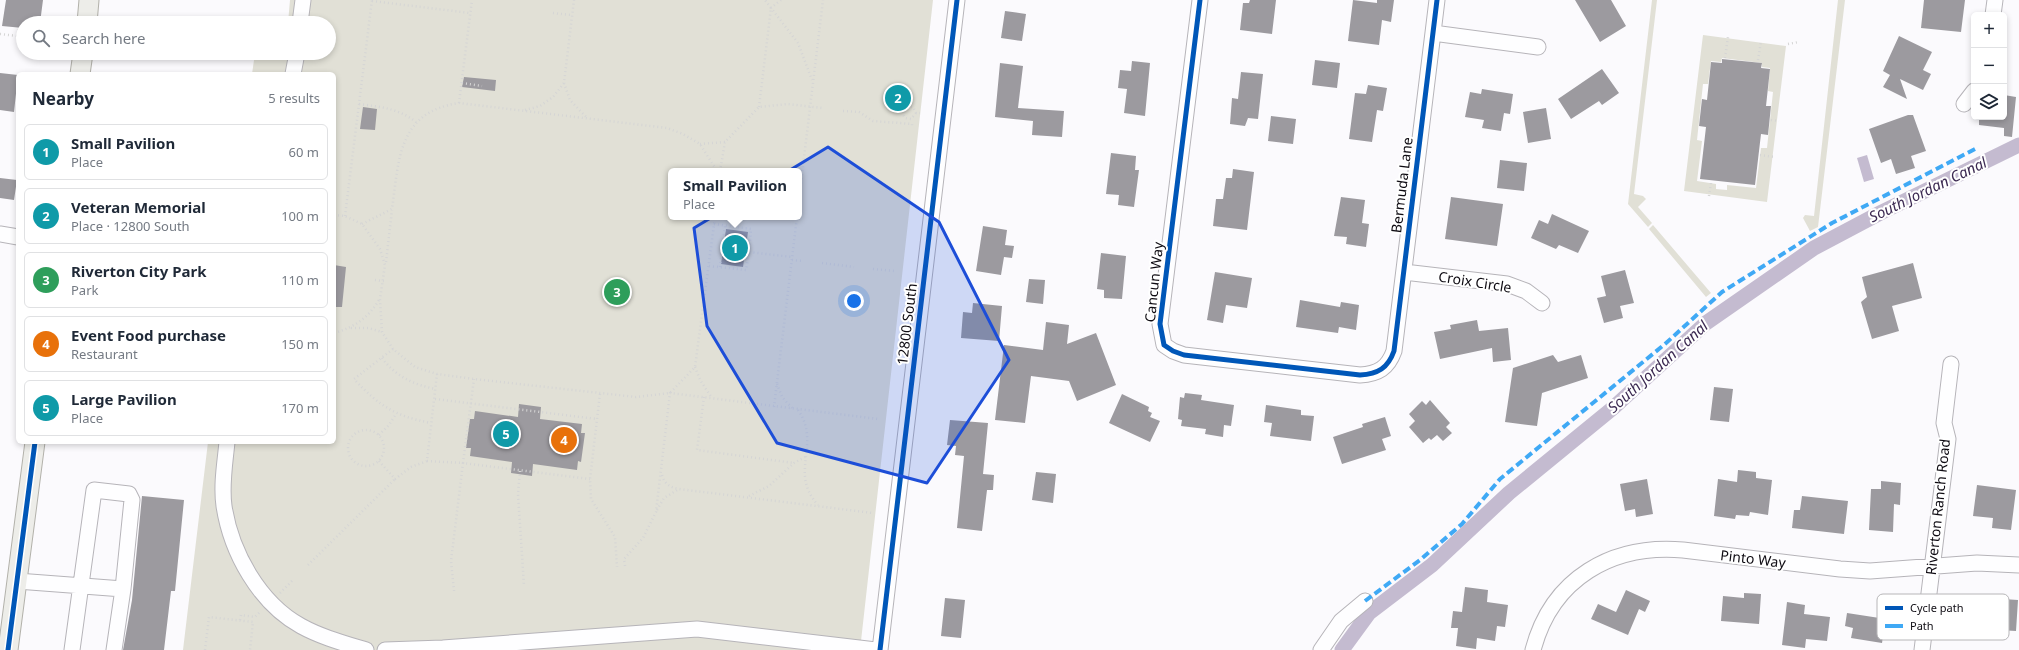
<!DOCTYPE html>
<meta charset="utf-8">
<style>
body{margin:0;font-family:"Noto Sans",sans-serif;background:#f6f6f7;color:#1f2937}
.controls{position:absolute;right:12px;top:12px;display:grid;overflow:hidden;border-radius:6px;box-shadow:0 2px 6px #0003}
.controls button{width:36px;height:36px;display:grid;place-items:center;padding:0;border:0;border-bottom:1px solid #e0e1e3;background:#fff;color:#1f2937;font:20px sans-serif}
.you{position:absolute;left:854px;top:301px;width:14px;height:14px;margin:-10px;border:3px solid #fff;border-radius:50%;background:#1a73e8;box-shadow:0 0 0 6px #1a73e833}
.badge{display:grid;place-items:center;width:26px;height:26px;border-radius:50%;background:#ea580c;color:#fff;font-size:13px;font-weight:700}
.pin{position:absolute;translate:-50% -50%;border:2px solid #fff;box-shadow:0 1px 4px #0006}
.popup{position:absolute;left:668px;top:168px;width:134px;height:52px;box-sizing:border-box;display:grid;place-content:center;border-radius:6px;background:#fff;filter:drop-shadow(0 1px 3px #0005);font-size:13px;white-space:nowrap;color:#747a83}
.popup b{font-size:15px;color:#1f2937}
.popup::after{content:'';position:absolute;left:50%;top:100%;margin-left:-8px;border:8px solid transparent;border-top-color:#fff}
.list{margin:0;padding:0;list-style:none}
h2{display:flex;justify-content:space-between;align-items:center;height:52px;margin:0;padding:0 16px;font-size:17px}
h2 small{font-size:13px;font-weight:400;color:#747a83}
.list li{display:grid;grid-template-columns:26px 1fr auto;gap:12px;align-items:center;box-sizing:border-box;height:56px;margin:0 8px 8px;padding:0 8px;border:1px solid #e0e1e3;border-radius:6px}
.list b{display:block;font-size:15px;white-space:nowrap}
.list p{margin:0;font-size:13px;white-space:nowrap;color:#747a83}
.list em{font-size:13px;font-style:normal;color:#747a83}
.icon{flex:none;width:22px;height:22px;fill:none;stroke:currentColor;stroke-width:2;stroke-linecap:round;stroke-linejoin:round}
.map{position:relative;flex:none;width:2019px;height:650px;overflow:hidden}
.search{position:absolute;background:#fff;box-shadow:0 2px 6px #0003;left:16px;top:16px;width:320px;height:44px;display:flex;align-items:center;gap:10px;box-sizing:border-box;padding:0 14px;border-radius:22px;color:#747a83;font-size:15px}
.panel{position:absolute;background:#fff;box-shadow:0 2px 6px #0003;left:16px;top:72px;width:320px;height:372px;border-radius:6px}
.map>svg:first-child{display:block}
.green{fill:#e1e0d6;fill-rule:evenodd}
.water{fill:#c4bbd0}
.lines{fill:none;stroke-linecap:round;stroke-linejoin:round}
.canal{stroke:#c4bbd0;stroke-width:15}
.building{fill:#9c9a9f}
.minor-casing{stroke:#b6b4b9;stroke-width:17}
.major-casing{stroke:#b2b1aa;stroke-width:21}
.path{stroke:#d5d5d5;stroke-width:2.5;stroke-dasharray:1 3;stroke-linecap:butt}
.minor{stroke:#fefeff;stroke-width:15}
.major{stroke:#edede9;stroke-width:19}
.quiet{stroke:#3fa9f5;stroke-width:4;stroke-dasharray:8 4;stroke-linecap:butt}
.cycleway-casing{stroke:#fff;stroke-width:8}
.cycleway{stroke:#0057b8;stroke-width:5}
.marked{fill:#1d4ed8;fill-opacity:0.2;stroke:#1d4ed8;stroke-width:3;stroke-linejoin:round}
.labels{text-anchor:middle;stroke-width:4;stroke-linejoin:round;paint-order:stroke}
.street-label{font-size:14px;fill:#0e0b12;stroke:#fff}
.water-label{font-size:15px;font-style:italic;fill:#3c2a52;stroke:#fff}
.key{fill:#fff;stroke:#b7b6b8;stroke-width:1}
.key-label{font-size:11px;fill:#0e0b12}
</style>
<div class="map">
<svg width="2019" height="650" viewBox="0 0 2019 650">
<rect width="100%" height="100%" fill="#fbfafd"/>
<path class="green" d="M 290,0 L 933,0 L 860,650 L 183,650 L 208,442 L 334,442 L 334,74 L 252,74 L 255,53 L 329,53 L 329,23 L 288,23 ZM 671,171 L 799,171 L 799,217 L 671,217 Z
M 1652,0 L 1657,0 L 1634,194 L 1643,196 L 1646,199 L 1638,207 L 1652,223 L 1648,227 L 1628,204 Z
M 1838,0 L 1845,0 L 1818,227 L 1810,231 L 1803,218 L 1805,215 L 1814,216 Z
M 1703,35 L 1786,46 L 1767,202 L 1684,191 ZM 1722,58 L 1762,63 L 1762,67 L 1770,68 L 1768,91 L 1773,92 L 1767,148 L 1761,148 L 1756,188 L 1727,185 L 1727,190 L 1716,189 L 1716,184 L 1697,181 L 1702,141 L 1697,140 L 1703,84 L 1708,84 L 1711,61 L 1721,62 Z
M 1653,225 L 1711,293 L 1706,297 L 1649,229 Z"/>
<path class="water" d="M 1867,155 L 1874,179 L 1864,182 L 1857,158 Z"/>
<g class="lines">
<path class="canal" d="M 1342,650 L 1369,613 L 1432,565 L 1509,493 L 1613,408 L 1706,323 L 1814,248 L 1882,212 L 2019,145"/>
</g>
<path class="building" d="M 6,0 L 43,0 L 40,23 L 23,23 L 23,28 L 2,26 Z
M 1250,0 L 1276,0 L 1272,34 L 1240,30 L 1243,3 L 1249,3 Z
M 1353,0 L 1377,3 L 1377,0 L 1394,0 L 1391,22 L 1382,20 L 1379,45 L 1348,41 Z
M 1575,0 L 1611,0 L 1626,26 L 1600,42 Z
M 1924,0 L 1965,0 L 1961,32 L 1921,28 Z
M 1005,11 L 1026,14 L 1022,41 L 1001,38 Z
M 1899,36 L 1932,52 L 1923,70 L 1931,74 L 1923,90 L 1900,79 L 1907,99 L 1883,87 L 1890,75 L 1883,71 Z
M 1722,59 L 1762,63 L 1761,68 L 1770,69 L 1766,106 L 1771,106 L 1768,135 L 1761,134 L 1755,185 L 1700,179 L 1706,127 L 1699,126 L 1702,99 L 1707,100 L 1711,62 L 1722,63 Z
M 1315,60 L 1340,63 L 1337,88 L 1312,85 Z
M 1132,61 L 1150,63 L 1145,116 L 1124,113 L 1127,89 L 1118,88 L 1120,70 L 1131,71 Z
M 1000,63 L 1023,66 L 1018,108 L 1064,111 L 1062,137 L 1032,135 L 1033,121 L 995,117 Z
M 1602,69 L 1619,93 L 1602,105 L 1599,101 L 1571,119 L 1558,99 Z
M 1241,72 L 1263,74 L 1258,119 L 1248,118 L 1245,126 L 1230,124 L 1232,98 L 1238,99 Z
M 0,73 L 18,75 L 14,112 L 0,110 Z
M 464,77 L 496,80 L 495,91 L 462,87 Z
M 1368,85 L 1387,88 L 1383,111 L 1377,110 L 1372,142 L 1349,139 L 1355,93 L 1366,94 Z
M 1482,89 L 1513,94 L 1510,114 L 1504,113 L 1501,131 L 1482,128 L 1484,120 L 1465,117 L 1470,92 L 1481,94 Z
M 2004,95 L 2016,97 L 2012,137 L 2004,136 L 2004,128 L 1979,125 L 1979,117 L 2004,117 Z
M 363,107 L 377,109 L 375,130 L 360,129 Z
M 1546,108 L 1551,139 L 1528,143 L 1523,112 Z
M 1908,115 L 1913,115 L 1926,151 L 1911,156 L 1915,168 L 1896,174 L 1891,159 L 1881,163 L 1869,129 Z
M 1271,116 L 1296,119 L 1293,144 L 1268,141 Z
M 1111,153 L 1136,156 L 1135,170 L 1139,170 L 1134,207 L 1118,205 L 1119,195 L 1106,194 Z
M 1500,160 L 1527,163 L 1524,191 L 1497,188 Z
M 1233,169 L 1254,172 L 1247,230 L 1213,226 L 1216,199 L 1223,199 L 1226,178 L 1232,178 Z
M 0,178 L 17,180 L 14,200 L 0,198 Z
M 1341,197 L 1365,200 L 1362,223 L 1369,224 L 1366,247 L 1346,244 L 1347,237 L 1334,236 Z
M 1451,197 L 1503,204 L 1497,246 L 1445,239 Z
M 1552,214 L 1589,231 L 1578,253 L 1559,245 L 1556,249 L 1531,238 L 1539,220 L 1548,224 Z
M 983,226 L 1007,230 L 1005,245 L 1014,246 L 1012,258 L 1004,257 L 1001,275 L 976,271 Z
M 726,229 L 748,232 L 743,267 L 721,264 Z
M 1101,253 L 1126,256 L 1122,299 L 1104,298 L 1104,290 L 1097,289 Z
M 1913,263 L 1922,298 L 1892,306 L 1899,331 L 1872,339 L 1861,302 L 1867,297 L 1862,277 Z
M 334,265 L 346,267 L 342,307 L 334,307 Z
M 1625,270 L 1634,303 L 1620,306 L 1623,318 L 1604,323 L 1597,298 L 1606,296 L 1601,276 Z
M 1215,272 L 1252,278 L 1247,308 L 1226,305 L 1223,323 L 1207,320 Z
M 1029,279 L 1045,280 L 1043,304 L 1026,302 Z
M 1300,300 L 1340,307 L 1341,302 L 1359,305 L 1356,330 L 1339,327 L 1338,333 L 1296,327 Z
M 973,303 L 1002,306 L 999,341 L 961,338 L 963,312 L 972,313 Z
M 1477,320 L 1479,331 L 1508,328 L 1511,360 L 1493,362 L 1492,348 L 1440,359 L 1434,332 L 1451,329 L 1450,325 Z
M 1046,322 L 1069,325 L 1067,344 L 1096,333 L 1116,385 L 1077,401 L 1069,381 L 1031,376 L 1025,423 L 995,420 L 1004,345 L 1043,350 Z
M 1553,355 L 1558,362 L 1581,355 L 1588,378 L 1542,393 L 1537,426 L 1505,422 L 1513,368 Z
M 1714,387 L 1733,389 L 1729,422 L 1710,420 Z
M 1185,393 L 1202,395 L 1201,400 L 1234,405 L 1231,426 L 1224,425 L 1223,437 L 1205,434 L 1206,429 L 1181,426 L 1182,420 L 1178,419 L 1180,397 L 1184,398 Z
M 1122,394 L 1149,407 L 1148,411 L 1152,413 L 1150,417 L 1160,421 L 1150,442 L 1109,423 Z
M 1430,400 L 1450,423 L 1446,427 L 1452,433 L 1443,441 L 1437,435 L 1431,440 L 1429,438 L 1423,443 L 1409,427 L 1415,421 L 1409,414 L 1422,401 L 1426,405 Z
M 519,404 L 541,407 L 540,419 L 582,424 L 581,433 L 585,433 L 581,462 L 578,461 L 577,470 L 533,464 L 532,476 L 511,473 L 512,462 L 470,456 L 471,448 L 466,448 L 470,419 L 474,419 L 475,411 L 518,417 Z
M 1266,405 L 1301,410 L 1301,415 L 1314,416 L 1311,441 L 1270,436 L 1272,423 L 1264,422 Z
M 1385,417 L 1391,436 L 1382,439 L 1386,450 L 1342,464 L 1333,437 L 1363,427 L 1362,424 Z
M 950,420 L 988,423 L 983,474 L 994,475 L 993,490 L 987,490 L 982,531 L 957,528 L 964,456 L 955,455 L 956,446 L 947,445 Z
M 1738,470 L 1756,472 L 1756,478 L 1772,480 L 1768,515 L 1750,512 L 1749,516 L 1736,515 L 1735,519 L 1714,516 L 1718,479 L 1737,482 Z
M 1036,472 L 1056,474 L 1053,503 L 1032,500 Z
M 1647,479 L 1653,514 L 1636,517 L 1635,509 L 1625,511 L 1620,484 Z
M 1881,481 L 1901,483 L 1900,505 L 1894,504 L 1893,532 L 1869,530 L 1871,489 L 1881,489 Z
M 1977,485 L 2016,490 L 2011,530 L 1992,528 L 1993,518 L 1973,516 Z
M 142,496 L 184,500 L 175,591 L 171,591 L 164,650 L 123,650 L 132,600 Z
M 1802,496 L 1848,501 L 1844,534 L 1792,528 L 1794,510 L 1800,510 Z
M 1465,587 L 1488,590 L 1487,602 L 1508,605 L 1505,627 L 1497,626 L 1495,641 L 1477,638 L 1476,649 L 1456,646 L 1458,628 L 1451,628 L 1453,611 L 1462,612 Z
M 1626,590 L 1650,601 L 1645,612 L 1639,609 L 1628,635 L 1591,619 L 1598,604 L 1616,612 Z
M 1744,593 L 1761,594 L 1759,624 L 1721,621 L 1723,596 L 1744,598 Z
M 945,598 L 965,600 L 961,638 L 941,636 Z
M 1988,598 L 2018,600 L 2016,631 L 1962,628 L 1963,605 L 1988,606 Z
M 1787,602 L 1805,605 L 1804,614 L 1830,617 L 1827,641 L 1806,639 L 1805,648 L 1782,645 Z
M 1847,613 L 1886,619 L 1882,643 L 1851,638 L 1853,628 L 1845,626 Z"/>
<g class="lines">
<g class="minor-casing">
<path id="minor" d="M 1200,0 L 1160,324 L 1164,345 L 1173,351 L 1184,355 L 1360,375 C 1378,374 1388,368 1394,351 L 1437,0
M 1993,15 L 1995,0
M 300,23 L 303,0
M 1433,33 L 1538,47
M 293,74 L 297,53
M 1964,104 L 1974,91
M 0,234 L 18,237
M 1404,272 L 1507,284 L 1526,291 L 1542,303
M 227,442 C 225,463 221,485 224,506 C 231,552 259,603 301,626 C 321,637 343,643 366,650
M 17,581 L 123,589 L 114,650
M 72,650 L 94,490 L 129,494 L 132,500 L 123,589
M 385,650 L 443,648 L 697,629 L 876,650
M 880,650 L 957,0
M 1321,650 L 1341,621 L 1365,601
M 1533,650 C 1552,578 1612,544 1683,550 L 1840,569 L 1870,571 L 1977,563 L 2019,565
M 1922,650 L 1948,439 L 1944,423 L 1951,364"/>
</g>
<g class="major-casing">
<path id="major" d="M 87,23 L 89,0
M 80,74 L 83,53
M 8,650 L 35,442"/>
</g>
<path class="path" d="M 781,0 L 771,8 L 798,43 L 812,80
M 372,1 L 470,13
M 553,13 L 571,15
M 0,34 L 18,36 L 19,28
M 1788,44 L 1799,42
M 1725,58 L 1728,37
M 1758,60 L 1761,41
M 462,83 L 482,86
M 564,83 L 570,100 L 587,118
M 459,103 L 472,0
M 359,104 C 380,107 398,108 416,122
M 759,107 L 771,8 L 765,0
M 525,110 L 540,106 L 553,97 L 564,83 L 574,0
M 843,111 L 859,112 L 873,121 L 912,124 L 912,126
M 916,113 L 911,119 L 905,118 L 903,114 L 904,109 L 898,108 L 892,98 L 902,91 L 909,101 L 907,107 L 913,107 L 916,113 L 920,113
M 1771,120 L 1779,121
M 700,144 L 725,142
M 1760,155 L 1775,157
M 720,171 L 725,142 L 759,107 L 788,104 L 822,108
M 1709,196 L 1711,183
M 799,199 L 823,0
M 334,215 L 345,216 L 362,224 L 380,249 L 385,265 L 380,299 L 382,332 L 393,349 L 415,367 L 437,374 L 474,379 L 636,397 L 670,393 L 695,367 L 715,217
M 345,216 L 372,0
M 362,224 L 392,209 C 399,159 398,112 459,103 L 667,128 L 683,134 L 700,144 L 717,171
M 714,224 L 751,229 L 749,252
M 792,260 L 803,261
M 386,262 L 392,210
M 822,263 L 854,267
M 709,266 L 746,270 L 749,252 L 792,257
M 720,267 L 725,226
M 873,269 L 895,271
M 375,280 L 384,281
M 351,328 L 368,328 L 382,332
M 334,333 C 355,327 368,318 379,300
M 393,349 L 354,379 C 379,406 395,416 431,423
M 382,358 C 395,376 414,385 436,389
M 695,367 L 700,380 L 712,398
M 777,384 L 782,397 L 792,408
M 600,394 L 590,479 L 591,499 L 615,537 L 617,567
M 704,397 L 697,450 L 794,463
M 435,399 L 597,419
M 774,407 L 797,217
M 798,410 C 822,444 788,472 818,505
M348 448a18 18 0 1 1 36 0a18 18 0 1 1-36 0Z
M 379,435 L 389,425 L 396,414
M 379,461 L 395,479 L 411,467 L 427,461 L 437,374
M 427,461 L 463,463 L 474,379
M 520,471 L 518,494 L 524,586
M 662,475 C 665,485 670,487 679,489 L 873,513
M 749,496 L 769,486 L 794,463 L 805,457
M 657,510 L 664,498 L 679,489
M 308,565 L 395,479
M 625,566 L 624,559 L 643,538 L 656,512 L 670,393 L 878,419
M 454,591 L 451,561 L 463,463 L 590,479
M 280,593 L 294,579
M 240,620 L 241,615 L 255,617 L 260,612
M 205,650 L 209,617 L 253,622 L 250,650"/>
<use href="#minor" class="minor"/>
<use href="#major" class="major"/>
<path class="quiet" d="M 1365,601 L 1420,560 L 1462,524 L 1500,479 L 1665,344 L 1722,292 L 1832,223 L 1977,148"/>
<g class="cycleway-casing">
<path id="cycleway" d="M 1200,0 L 1160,324 L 1164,345 L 1173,351 L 1184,355 L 1360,375 C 1378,374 1388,368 1394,351 L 1437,0
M 8,650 L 35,442
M 880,650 L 957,0"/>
</g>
<use href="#cycleway" class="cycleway"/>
</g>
<path class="marked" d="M 828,147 L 939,222 L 1009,360 L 927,483 L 777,443 L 707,326 L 694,228 Z"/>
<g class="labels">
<g class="street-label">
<text transform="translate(1402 185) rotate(-83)" y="5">Bermuda Lane</text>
<text transform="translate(1154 282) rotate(-84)" y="5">Cancun Way</text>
<text transform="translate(1475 282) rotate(9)" y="5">Croix Circle</text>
<text transform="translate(907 324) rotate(-83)" y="5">12800 South</text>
<text transform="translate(1938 507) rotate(-84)" y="5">Riverton Ranch Road</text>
<text transform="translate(1753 559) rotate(7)" y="5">Pinto Way</text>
</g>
<g class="water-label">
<text transform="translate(1928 190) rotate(-26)" y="5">South Jordan Canal</text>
<text transform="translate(1658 367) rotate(-42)" y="5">South Jordan Canal</text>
</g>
</g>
<rect x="1877" y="594" width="132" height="46" rx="6" class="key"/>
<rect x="1885" y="606" width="18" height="4" fill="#0057b8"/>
<rect x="1885" y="624" width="18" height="4" fill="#3fa9f5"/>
<g class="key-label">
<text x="1910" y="612">Cycle path</text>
<text x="1910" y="630">Path</text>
</g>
</svg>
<div class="controls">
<button>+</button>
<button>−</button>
<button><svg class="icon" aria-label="layers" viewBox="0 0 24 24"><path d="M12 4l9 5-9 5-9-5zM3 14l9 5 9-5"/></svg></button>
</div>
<div class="you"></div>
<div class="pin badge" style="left:735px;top:248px;background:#0f9aa8">1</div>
<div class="popup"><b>Small Pavilion</b>Place</div>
<div class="pin badge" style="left:898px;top:98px;background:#0f9aa8">2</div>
<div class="pin badge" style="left:617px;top:292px;background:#2e9e5b">3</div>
<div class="pin badge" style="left:564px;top:440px;background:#e8710a">4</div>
<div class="pin badge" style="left:506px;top:434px;background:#0f9aa8">5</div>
<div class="search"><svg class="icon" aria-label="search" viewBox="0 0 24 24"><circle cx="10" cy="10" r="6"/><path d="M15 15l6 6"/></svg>Search here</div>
<section class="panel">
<h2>Nearby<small>5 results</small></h2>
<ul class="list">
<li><span class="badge" style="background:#0f9aa8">1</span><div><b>Small Pavilion</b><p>Place</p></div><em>60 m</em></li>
<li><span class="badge" style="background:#0f9aa8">2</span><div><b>Veteran Memorial</b><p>Place · 12800 South</p></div><em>100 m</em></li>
<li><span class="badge" style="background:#2e9e5b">3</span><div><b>Riverton City Park</b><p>Park</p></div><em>110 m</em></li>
<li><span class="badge" style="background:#e8710a">4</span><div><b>Event Food purchase</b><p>Restaurant</p></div><em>150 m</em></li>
<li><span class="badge" style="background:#0f9aa8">5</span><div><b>Large Pavilion</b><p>Place</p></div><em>170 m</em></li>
</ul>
</section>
</div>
